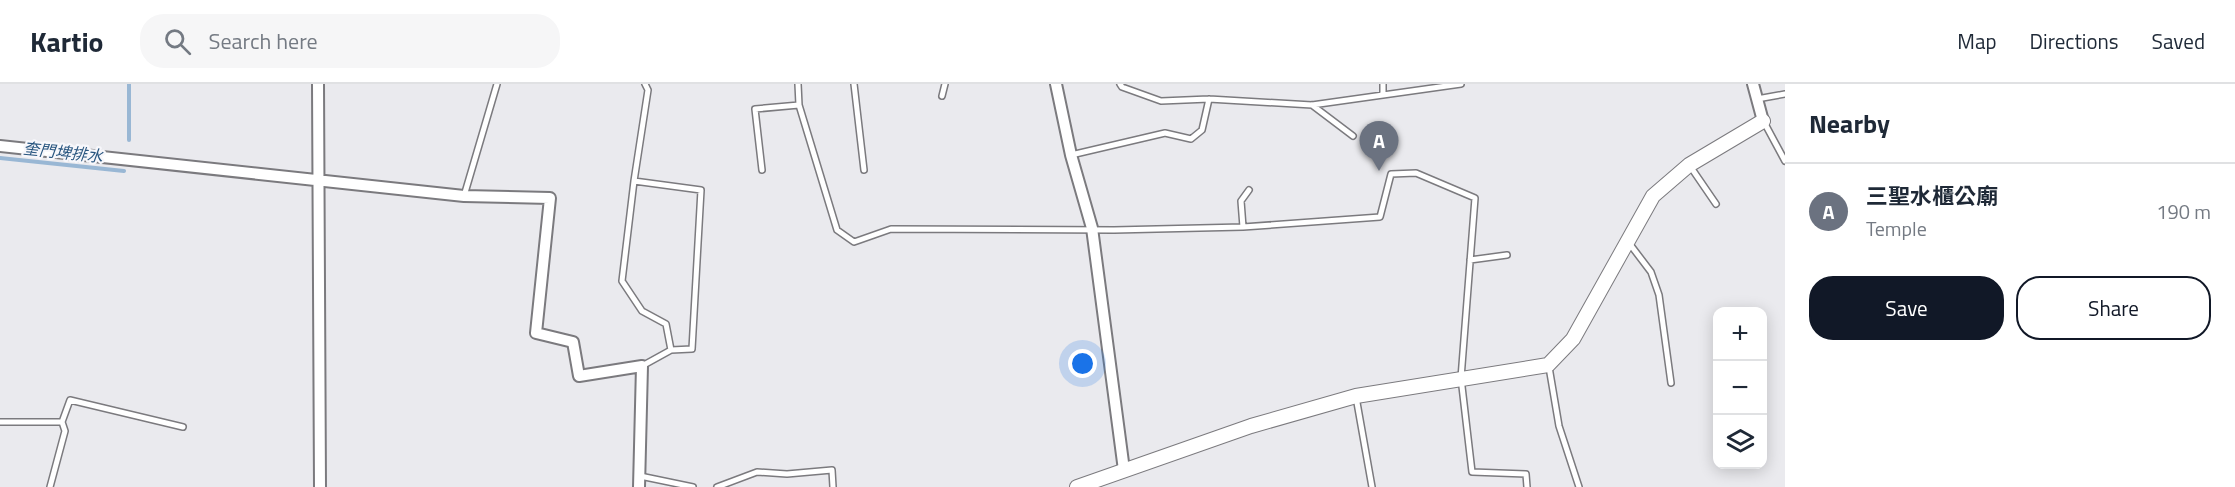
<!DOCTYPE html>
<meta charset="utf-8">
<style>
body{margin:0;font-family:"Titillium Web","Noto Sans TC",sans-serif;background:#f6f6f7;color:#1f2937}
.controls{position:absolute;right:18px;bottom:18px;display:grid;overflow:hidden;border-radius:12px;box-shadow:0 3px 15px #0003}
.controls button{width:54px;height:54px;display:grid;place-items:center;padding:0;border:0;border-bottom:2px solid #e0e1e3;background:#fff;color:#1f2937;font:30px sans-serif}
.you{position:absolute;left:1083px;top:280px;width:21px;height:21px;margin:-15px;border:4px solid #fff;border-radius:50%;background:#1a73e8;box-shadow:0 0 0 9px #1a73e833}
.badge{display:grid;place-items:center;width:39px;height:39px;border-radius:50%;background:#111827;color:#fff;font-size:20px;font-weight:700}
.pin{position:absolute;translate:-50% -50px;filter:drop-shadow(0 2px 3px #0008)}
.pin::after{content:'';position:absolute;top:32px;width:21px;height:18px;background:inherit;clip-path:polygon(0 0,100% 0,50% 100%)}
.list{margin:0;padding:0;list-style:none}
h2{display:flex;justify-content:space-between;align-items:center;height:78px;margin:0;padding:0 24px;font-size:26px}
h2 small{font-size:20px;font-weight:400;color:#747a83}
.list li{display:grid;grid-template-columns:39px 1fr auto;gap:18px;align-items:center;box-sizing:border-box;height:96px;padding:0 24px;border-top:2px solid #e0e1e3}
.list b{display:block;font-size:22px;white-space:nowrap}
.list p{margin:0;font-size:20px;white-space:nowrap;color:#747a83}
.list em{font-size:20px;font-style:normal;color:#747a83}
.actions{display:flex;gap:12px;padding:18px 24px}
.actions a{flex:1;padding:14px 0;border:2px solid #111827;border-radius:24px;text-align:center;font-size:21px;color:#111827}
.actions .main{background:#111827;color:#fff}
.icon{flex:none;width:33px;height:33px;fill:none;stroke:currentColor;stroke-width:2;stroke-linecap:round;stroke-linejoin:round}
.map{position:relative;flex:none;width:1785px;height:403px;overflow:hidden}
header{display:flex;align-items:center;gap:36px;box-sizing:border-box;height:84px;padding:0 30px;background:#fff;border-bottom:2px solid #e0e1e3}
header strong{font-size:28px}
nav{display:flex;gap:33px;margin-inline-start:auto;font-size:21px}
.search{width:420px;height:54px;background:#f6f6f7;display:flex;align-items:center;gap:15px;box-sizing:border-box;padding:0 21px;border-radius:24px;color:#747a83;font-size:22px}
main{display:flex}
aside{flex:1;background:#fff}
.map>svg:first-child{display:block}
.lines{fill:none;stroke-linecap:round;stroke-linejoin:round}
.stream{stroke:#99b7d4;stroke-width:4}
.service-casing{stroke:#7b7a7e;stroke-width:8}
.minor-casing{stroke:#7b7a7e;stroke-width:14}
.tertiary-casing{stroke:#7b7a7e;stroke-width:16}
.service{stroke:#fff;stroke-width:5}
.minor{stroke:#fff;stroke-width:10}
.tertiary{stroke:#fff;stroke-width:14}
.labels{text-anchor:middle;stroke-width:4.5;stroke-linejoin:round;paint-order:stroke}
.water-label{font-size:16px;font-style:italic;fill:#2a5780;stroke:#f7f7fb}
</style>
<header>
<strong>Kartio</strong>
<div class="search"><svg class="icon" aria-label="search" viewBox="0 0 24 24"><circle cx="10" cy="10" r="6"/><path d="M15 15l6 6"/></svg>Search here</div>
<nav><a>Map</a><a>Directions</a><a>Saved</a></nav>
</header>
<main>
<div class="map">
<svg width="1785" height="403" viewBox="0 0 1785 403">
<rect width="100%" height="100%" fill="#eaeaee"/>
<g class="lines">
<path class="stream" d="M 129,0 L 129,56
M 0,74 L 124,87"/>
<g class="service-casing">
<path id="service" d="M 798,0 L 799,21 L 837,146 L 854,158 L 891,145 L 1114,146 L 1243,143 L 1380,133 L 1391,90 L 1416,89 L 1475,114 L 1461,294 L 1472,388 L 1526,390 L 1527,403
M 854,0 L 864,86
M 1120,0 L 1122,3 L 1161,17 L 1209,15 L 1312,21 L 1461,0
M 1383,11 L 1383,0
M 942,12 L 945,0
M 1757,15 L 1785,10
M 1312,21 L 1353,52
M 1764,38 L 1785,77
M 1071,71 L 1165,49 L 1191,55 L 1202,46 L 1209,15
M 1690,82 L 1716,120
M 762,86 L 755,25 L 799,21
M 634,97 L 701,106 L 692,265 L 671,266
M 464,112 L 497,0
M 1243,143 L 1241,117 L 1249,106
M 1629,159 L 1651,188 L 1659,211 L 1671,299
M 1470,176 L 1507,171
M 642,282 L 671,266 L 666,240 L 642,227 L 622,197 L 634,97 L 648,6 L 645,0
M 1549,283 L 1559,342 L 1579,403
M 1356,313 L 1372,403
M 0,338 L 62,338
M 640,392 L 693,403
M 50,403 L 65,347 L 62,338 L 70,316 L 183,343
M 717,403 L 757,388 L 787,390 L 832,386 L 833,403"/>
</g>
<g class="minor-casing">
<path id="minor" d="M 318,0 L 320,403
M 1056,0 L 1071,71 L 1092,144 L 1124,386
M 1753,0 L 1763,37
M 0,62 L 464,112 L 550,114 L 536,249 L 573,258 L 579,292 L 642,282 L 639,403"/>
</g>
<g class="tertiary-casing">
<path id="tertiary" d="M 1077,403 L 1251,342 L 1356,312 L 1548,281 L 1573,255 L 1653,112 L 1689,81 L 1763,37"/>
</g>
<use href="#service" class="service"/>
<use href="#minor" class="minor"/>
<use href="#tertiary" class="tertiary"/>
</g>
<g class="labels">
<g class="water-label">
<text transform="translate(63 68) rotate(6)" y="6">奎門埤排水</text>
</g>
</g>
</svg>
<div class="controls">
<button>+</button>
<button>−</button>
<button><svg class="icon" aria-label="layers" viewBox="0 0 24 24"><path d="M12 4l9 5-9 5-9-5zM3 14l9 5 9-5"/></svg></button>
</div>
<div class="you"></div>
<div class="pin badge" style="left:1379px;top:87px;background:#6b7280">A</div>
</div>
<aside>
<h2>Nearby<small></small></h2>
<ul class="list">
<li><span class="badge" style="background:#6b7280">A</span><div><b>三聖水櫃公廟</b><p>Temple</p></div><em>190 m</em></li>
</ul>
<div class="actions"><a class="main">Save</a><a>Share</a></div>
</aside>
</main>
